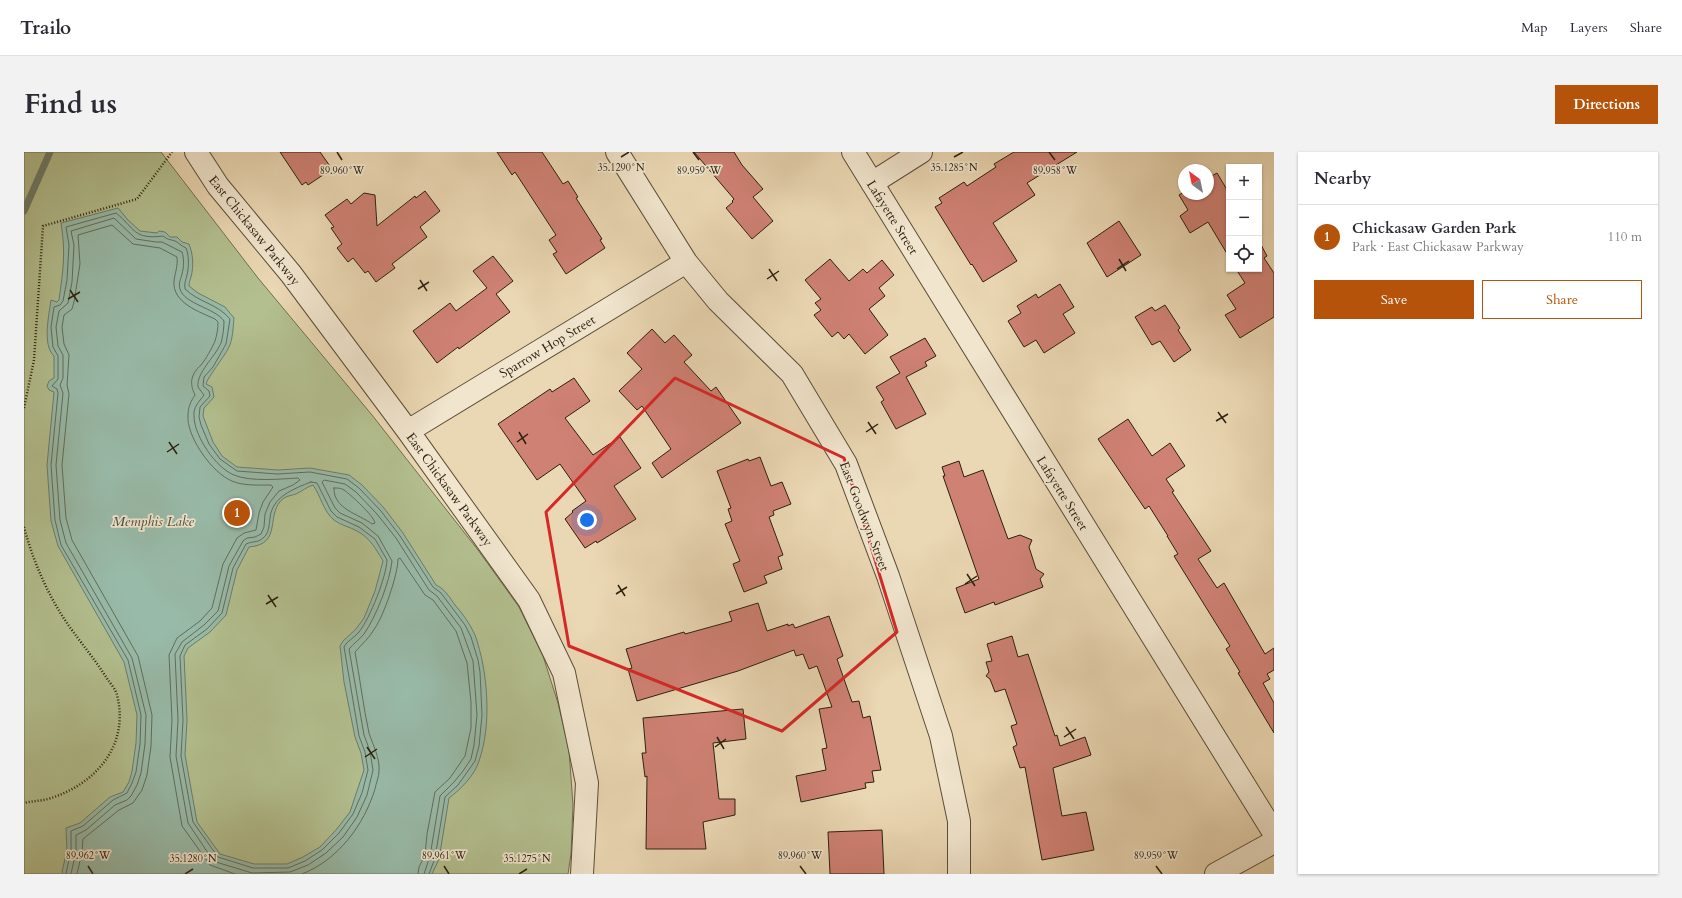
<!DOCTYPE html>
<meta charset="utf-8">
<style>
body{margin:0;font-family:Cardo,serif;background:#f2f2f3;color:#2b2b33}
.controls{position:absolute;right:12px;top:12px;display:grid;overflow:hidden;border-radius:0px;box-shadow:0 1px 3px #0004}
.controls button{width:36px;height:36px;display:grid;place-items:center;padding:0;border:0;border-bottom:1px solid #e1e1e2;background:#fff;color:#2b2b33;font:20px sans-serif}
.compass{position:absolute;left:1154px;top:12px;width:36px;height:36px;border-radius:50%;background:#fff;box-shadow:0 1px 3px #0004;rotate:327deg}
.you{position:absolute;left:563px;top:368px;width:14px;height:14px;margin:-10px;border:3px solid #fff;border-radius:50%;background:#1a73e8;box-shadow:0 0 0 6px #1a73e833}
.badge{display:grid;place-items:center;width:26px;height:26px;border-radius:50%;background:#b45309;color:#fff;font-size:13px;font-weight:700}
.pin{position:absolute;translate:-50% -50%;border:2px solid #fff;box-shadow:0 1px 4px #0006}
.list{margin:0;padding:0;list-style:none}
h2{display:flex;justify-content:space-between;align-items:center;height:52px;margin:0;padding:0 16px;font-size:17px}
h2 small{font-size:13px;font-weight:400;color:#7c7c81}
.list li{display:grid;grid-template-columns:26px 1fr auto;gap:12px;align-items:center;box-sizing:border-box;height:64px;padding:0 16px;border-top:1px solid #e1e1e2}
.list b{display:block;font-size:15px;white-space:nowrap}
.list p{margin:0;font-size:13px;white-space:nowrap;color:#7c7c81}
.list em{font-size:13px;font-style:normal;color:#7c7c81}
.actions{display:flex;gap:8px;padding:12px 16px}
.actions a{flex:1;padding:9px 0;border:1px solid #b45309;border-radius:0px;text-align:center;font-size:14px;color:#b45309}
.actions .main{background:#b45309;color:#fff}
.icon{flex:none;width:22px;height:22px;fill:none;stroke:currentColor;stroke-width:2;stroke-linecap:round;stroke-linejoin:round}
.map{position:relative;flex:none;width:1250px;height:722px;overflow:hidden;border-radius:0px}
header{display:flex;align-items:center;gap:24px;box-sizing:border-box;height:56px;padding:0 20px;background:#fff;border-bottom:1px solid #e1e1e2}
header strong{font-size:19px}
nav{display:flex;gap:22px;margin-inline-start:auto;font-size:14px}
.intro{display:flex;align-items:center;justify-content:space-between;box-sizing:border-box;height:96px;padding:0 24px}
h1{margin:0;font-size:28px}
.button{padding:10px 18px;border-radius:0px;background:#b45309;color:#fff;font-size:14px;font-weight:700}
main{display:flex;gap:24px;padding:0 24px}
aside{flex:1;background:#fff;border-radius:0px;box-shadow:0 1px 3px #0004}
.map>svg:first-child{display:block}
.green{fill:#b3bf8f;stroke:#70704f}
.water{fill:#98baa8;stroke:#6d7c6b;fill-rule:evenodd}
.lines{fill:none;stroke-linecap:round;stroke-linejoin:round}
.shore{stroke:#626d5c;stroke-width:1}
.stream{stroke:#6d7c6b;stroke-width:7}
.building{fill:#cf8174;stroke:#2c200f}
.minor-casing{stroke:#5c4e38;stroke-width:24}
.path{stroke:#2c200f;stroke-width:2.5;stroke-dasharray:1 2;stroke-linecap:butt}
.minor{stroke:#f1e5ce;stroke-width:22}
.marked{fill:none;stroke:#d62828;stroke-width:3;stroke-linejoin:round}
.ticks{fill:none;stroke:#2c200f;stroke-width:1.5}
.labels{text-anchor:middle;stroke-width:3.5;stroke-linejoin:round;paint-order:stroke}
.street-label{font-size:13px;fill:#2c200f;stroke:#f1e5ce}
.water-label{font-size:14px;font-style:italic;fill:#4c4e3d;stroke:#f1e5ce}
.ticks-label{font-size:10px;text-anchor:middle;fill:#2c200f;stroke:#f1e5ce;stroke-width:3.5;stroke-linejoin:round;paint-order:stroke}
</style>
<header>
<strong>Trailo</strong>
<nav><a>Map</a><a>Layers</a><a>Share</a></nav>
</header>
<div class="intro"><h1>Find us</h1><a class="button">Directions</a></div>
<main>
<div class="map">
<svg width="1250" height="722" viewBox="0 0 1250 722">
<rect width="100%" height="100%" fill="#ead7b3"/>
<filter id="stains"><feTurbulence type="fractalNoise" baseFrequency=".005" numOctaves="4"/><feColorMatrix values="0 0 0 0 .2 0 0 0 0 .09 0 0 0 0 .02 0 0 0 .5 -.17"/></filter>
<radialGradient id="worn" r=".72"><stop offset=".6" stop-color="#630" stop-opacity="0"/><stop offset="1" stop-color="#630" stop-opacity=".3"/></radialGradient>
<path class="green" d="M 0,0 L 137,0 L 234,126 L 348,263 L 454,398 L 495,455 L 519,504 L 534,551 L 545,598 L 549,653 L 547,702 L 544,722 L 0,722 Z"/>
<path class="water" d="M 94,56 L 104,68 L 116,79 L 133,81 L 135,79 L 141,80 L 146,85 L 153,85 L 158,90 L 165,92 C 169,102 170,114 167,125 C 166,128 165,130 165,134 L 174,141 L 201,155 L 210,166 C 209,175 209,187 205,195 C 201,204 183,226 182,232 L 188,235 L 190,245 L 180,256 L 179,264 L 189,290 L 198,304 L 213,315 L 254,318 L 286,316 L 325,323 L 338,333 L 360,356 L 379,381 L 412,433 C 421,437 426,446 431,453 C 439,462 446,472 451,483 C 464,519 468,573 455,609 C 451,623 436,638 425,646 L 415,707 L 408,722 L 39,722 L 38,720 L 43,698 L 42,676 L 56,671 L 86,645 L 99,640 L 105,630 L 108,619 L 112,591 L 113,563 L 100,510 L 34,394 L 27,369 L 23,313 L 30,240 L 25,238 L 23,234 L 25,229 L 30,226 L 30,204 C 18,193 25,163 27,148 L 33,150 L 35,148 C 39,118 42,102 37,71 ZM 289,333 C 297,344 299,359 310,368 C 316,373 326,375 333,379 C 346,386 352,397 359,409 L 351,439 L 340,466 L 332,477 L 319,489 L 316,494 L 320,530 L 331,585 L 337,601 L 340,618 L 326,660 L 312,678 L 296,695 L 279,705 L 263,712 L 230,712 L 196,702 L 173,670 L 161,603 L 163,568 L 160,504 L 164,496 L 186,480 L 202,463 L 213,418 L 225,395 C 260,392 240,361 260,346 C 263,344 269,343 272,342 C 278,339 283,335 289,333 Z"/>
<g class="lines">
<path class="shore" d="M 287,330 L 293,331 L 307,359 L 313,365 L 335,375 L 351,387 L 363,408 C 362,426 346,466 335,480 C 330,486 323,489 320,495 L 335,584 L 341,600 L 344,618 L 338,641 L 329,662 L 315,681 L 298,698 L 281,709 L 264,716 L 229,716 L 194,705 L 169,670 L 157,604 L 159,568 L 156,504 L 161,493 L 183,477 L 198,461 L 209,416 L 222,392 C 228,389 234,391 239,386 C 245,382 245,373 246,366 C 248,345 269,337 287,330 Z
M 310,336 C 314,336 317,336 320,338 C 327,343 350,364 351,371 L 348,372 C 335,362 309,357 310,336 Z
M 42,722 L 47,698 L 47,679 L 59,674 L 89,648 L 103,641 L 108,631 L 112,620 L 116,592 L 117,563 L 104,508 L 37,393 L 31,368 L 27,313 L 34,241 L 33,237 L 28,234 L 34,227 L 34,204 L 29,195 L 27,175 L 30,155 L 36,153 L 39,149 L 43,128 L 45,93 L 42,75 L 92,61 C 111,76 109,88 139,84 C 144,88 145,87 151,89 C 154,90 157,94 162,96 C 165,103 165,115 163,123 C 162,128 160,131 161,137 C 174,150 194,152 206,167 L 202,192 L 189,215 L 180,225 L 179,234 L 185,239 L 186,244 L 176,255 L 175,265 L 177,273 L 185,292 L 196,307 L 213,319 L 253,322 L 286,320 L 323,327 L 335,336 L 357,359 L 376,384 L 409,435 L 417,441 L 441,473 L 447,485 L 454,508 L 456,520 L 458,563 L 455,594 L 451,609 L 434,633 L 421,645 L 411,706 L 405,722
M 47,722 L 52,699 L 52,683 L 62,678 L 91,653 L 103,648 L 107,644 L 113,633 L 117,621 L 121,592 L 122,563 L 108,506 L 42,391 L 36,368 L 32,313 L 39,241 L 36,233 L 39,226 L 39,203 L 34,194 L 32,175 L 35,159 L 44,151 L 48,130 L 50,93 L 47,79 L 90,66 L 112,87 L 132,90 L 138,90 L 158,100 C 160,106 160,115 158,122 C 157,127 154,131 156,137 C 160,152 191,156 200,169 C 200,175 199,184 197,191 C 191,205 172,221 174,235 L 180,243 C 175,250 169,255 170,264 C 170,284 192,316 210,323 C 226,330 256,327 274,326 L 276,328 L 269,333 L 255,339 L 246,350 L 241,362 L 240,375 L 237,382 L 231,385 L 223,386 L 219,389 L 205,414 L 194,459 L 180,473 L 158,490 L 151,502 L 154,568 L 152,604 L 164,671 L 188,707 L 192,710 L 228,721 L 266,720 L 284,713 L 302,701 L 319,685 L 333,665 L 343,643 L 349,618 L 346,599 L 340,583 L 325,497 C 329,492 336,487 340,482 C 352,465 366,429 368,409 L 354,384 L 338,371 L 316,361 L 311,356 L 298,330 L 300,328 L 321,332 L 332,340 L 353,362 L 372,386 L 405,438 L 413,444 L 437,476 L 449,509 L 453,563 L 450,593 L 447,607 L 439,619 L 430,630 L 416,644 L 406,704 L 400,722
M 53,722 L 58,700 L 59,687 L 95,658 L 109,651 L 118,638 L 123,623 L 127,594 L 128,563 L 114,504 L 48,388 L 42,366 L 38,313 L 45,242 L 43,233 L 45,203 L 40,192 L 38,175 L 40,163 L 48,157 L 50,150 L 56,112 L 54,83 L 88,73 L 109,92 L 136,96 L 153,105 C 154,114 151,121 150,129 C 148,151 176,160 191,167 L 194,170 C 194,176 193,183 191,189 C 188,196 182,207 177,213 C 167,222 165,231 171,243 C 167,249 164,255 164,263 C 162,284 188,321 208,329 C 219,334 235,333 247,333 L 249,335 L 239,350 L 235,361 L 232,378 L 220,381 L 213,386 L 199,412 L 188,456 L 176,469 L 153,486 L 145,503 L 148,568 L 146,605 L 158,674 L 186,713 L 211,722
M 278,722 C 314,708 340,673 351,637 C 352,631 355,625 355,619 C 356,606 349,593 345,581 C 339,554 336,526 331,500 C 338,492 346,485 351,476 C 360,463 374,422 374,407 L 376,406 L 401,443 L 409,448 L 432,479 L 443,511 L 447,550 L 447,576 L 441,604 L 426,626 L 411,640 L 403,682 L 401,703 L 395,715 L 394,722"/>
<path class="stream" d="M 0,59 L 26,0"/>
</g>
<path class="building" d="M 256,0 L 296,0 L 308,17 L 284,33 L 282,30 L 278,33 Z
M 473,0 L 518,0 L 539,32 L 544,29 L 554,45 L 552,46 L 578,87 L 576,88 L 581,96 L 542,122 L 529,102 L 533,100 L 525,88 L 532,83 L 491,20 L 488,23 Z
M 670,0 L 710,0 L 718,13 L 739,37 L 729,45 L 749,69 L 728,87 L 702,56 L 709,50 L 708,49 L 710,47 Z
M 990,0 L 1053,0 L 1003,31 L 1011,43 L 969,71 L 993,109 L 959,130 L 948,112 L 947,113 L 911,55 L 918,51 L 915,46 L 940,30 L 943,34 L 972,15 L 970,12 Z
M 1193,21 L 1205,41 L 1205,105 L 1184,70 L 1166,81 L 1156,64 L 1164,58 L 1155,43 L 1160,40 L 1160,42 L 1184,42 L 1184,26 Z
M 401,39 L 416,59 L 396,75 L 403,85 L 368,112 L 371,116 L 352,130 L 344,119 L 341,121 L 329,106 L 324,110 L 313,96 L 318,92 L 307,76 L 310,75 L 301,63 L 323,47 L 327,52 L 340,41 L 351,43 L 353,74 L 391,44 L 392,46 Z
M 1095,69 L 1117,103 L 1083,125 L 1063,91 Z
M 1235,89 L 1243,104 L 1240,106 L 1250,121 L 1250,165 L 1216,186 L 1201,163 L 1212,157 L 1203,143 L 1221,131 L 1212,117 L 1235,117 Z
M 469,104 L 489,129 L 472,142 L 486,160 L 435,197 L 434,195 L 413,211 L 389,179 L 426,151 L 432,159 L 463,136 L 449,119 Z
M 806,107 L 825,129 L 839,117 L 843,121 L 858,108 L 870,123 L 855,136 L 861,144 L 845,157 L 864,183 L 841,202 L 825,182 L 820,187 L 814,180 L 808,185 L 790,163 L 797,158 L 791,151 L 797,147 L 781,128 Z
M 1036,132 L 1050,155 L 1039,162 L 1051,181 L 1020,201 L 1012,188 L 1000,195 L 984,169 L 997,161 L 993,154 L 1012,142 L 1014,146 Z
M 1141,153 L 1156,176 L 1154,178 L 1167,198 L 1150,210 L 1136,189 L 1128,193 L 1111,165 L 1128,155 L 1131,159 Z
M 628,177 L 641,191 L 650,183 L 668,203 L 660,210 L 687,239 L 692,235 L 717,271 L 638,326 L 628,311 L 647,297 L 618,254 L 613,258 L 595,239 L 618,217 L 603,201 Z
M 901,186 L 912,204 L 901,210 L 903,214 L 882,225 L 902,262 L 872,277 L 857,250 L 860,248 L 852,235 L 876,221 L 866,205 Z
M 550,226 L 566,249 L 541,266 L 569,303 L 596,285 L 617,316 L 590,334 L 612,367 L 573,391 L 572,389 L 561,396 L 541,367 L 549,360 L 548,359 L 562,349 L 536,312 L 513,328 L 474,272 L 526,237 L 528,240 Z
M 1104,267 L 1128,304 L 1146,291 L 1161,314 L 1142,327 L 1150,339 L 1148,340 L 1187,399 L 1174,407 L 1193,436 L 1200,431 L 1241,502 L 1250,496 L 1250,518 L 1243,522 L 1246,527 L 1239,531 L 1250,551 L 1250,581 L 1214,521 L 1216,520 L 1202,497 L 1206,494 L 1150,404 L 1154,402 L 1143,384 L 1144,384 L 1125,354 L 1121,357 L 1074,287 Z
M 736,305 L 747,334 L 758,330 L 767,352 L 749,359 L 750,363 L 745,365 L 759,403 L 754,405 L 758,417 L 740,424 L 743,431 L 720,440 L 709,412 L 716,409 L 701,372 L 708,369 L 704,357 L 707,356 L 693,319 L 724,307 L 725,309 Z
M 935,309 L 940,325 L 959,318 L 984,387 L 996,383 L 1008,388 L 1005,395 L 1012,417 L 1020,422 L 1016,427 L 1019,435 L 971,453 L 970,450 L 941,461 L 932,436 L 955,427 L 919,324 L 921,324 L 918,315 Z
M 734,451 L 743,479 L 764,472 L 764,474 L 769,472 L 771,476 L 805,464 L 819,504 L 813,507 L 828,550 L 835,549 L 839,566 L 846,564 L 857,618 L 848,619 L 850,630 L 841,631 L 842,636 L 777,650 L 772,624 L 802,618 L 798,597 L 803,596 L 795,557 L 808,555 L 793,514 L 785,517 L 779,502 L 772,504 L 770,498 L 714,519 L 613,549 L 604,517 L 608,516 L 602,497 L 660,480 L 661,482 L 708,469 L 705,460 Z
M 988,484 L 994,505 L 1004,502 L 1031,584 L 1033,583 L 1036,594 L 1061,585 L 1067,603 L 1029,616 L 1038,664 L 1062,660 L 1070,698 L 1018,708 L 1001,615 L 996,616 L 989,595 L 993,593 L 987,574 L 993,572 L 981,537 L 971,540 L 966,527 L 962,524 L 965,520 L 962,510 L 968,509 L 963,492 Z
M 719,557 L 722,587 L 689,591 L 695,647 L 711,647 L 711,663 L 679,670 L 682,697 L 622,697 L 623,624 L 621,625 L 618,601 L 622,601 L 619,566 Z
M 858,678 L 860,722 L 806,722 L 804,680 Z"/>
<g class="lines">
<g class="minor-casing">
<path id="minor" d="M 172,0 L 194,34 L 267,122 L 384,279 L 505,448 L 540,521 L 563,631 L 558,722
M 593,0 L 662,110 L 694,149 L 768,222 L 822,312 L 864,424 L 917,584 L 935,669 L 935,722
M 829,0 L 1250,681
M 848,31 L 897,0
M 384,279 L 662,110
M 1192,722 L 1250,690"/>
</g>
<path class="path" d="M 0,256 L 10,208 L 19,74 L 113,47 L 148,0
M 0,375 C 9,409 24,444 45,474 C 58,492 72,509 84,528 C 87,532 92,538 93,543 C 106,594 71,633 24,647 C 16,649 8,649 0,651"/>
<use href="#minor" class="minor"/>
</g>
<path class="marked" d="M 651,226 L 820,306 L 873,480 L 758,579 L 545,494 L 522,360 Z"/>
<path class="ticks" d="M 313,0 L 318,8M 669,0 L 675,8M 1025,0 L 1031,8M 597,5 L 605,0M 930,5 L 939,0M 1095,107 L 1102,119M 745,117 L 753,129M 1093,117 L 1105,109M 743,127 L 755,119M 396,128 L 403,139M 394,137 L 405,130M 46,138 L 54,150M 44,147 L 56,140M 1194,260 L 1202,271M 1192,269 L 1204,262M 844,270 L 852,282M 495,280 L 502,292M 842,280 L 854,272M 145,290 L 153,302M 493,290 L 504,282M 143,300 L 155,292M 943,422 L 951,434M 941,432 L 953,424M 594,433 L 601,444M 592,442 L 603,435M 244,443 L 252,455M 242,452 L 254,445M 1042,575 L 1050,587M 693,585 L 700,597M 1040,585 L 1052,577M 343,595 L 351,607M 691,595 L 702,587M 341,605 L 353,597M 64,714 L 69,722M 420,714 L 425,722M 776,714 L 782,722M 1132,714 L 1138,722M 161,722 L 169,717M 495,722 L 503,717"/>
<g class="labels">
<g class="street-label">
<text transform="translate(869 65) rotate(58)" y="5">Lafayette Street</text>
<text transform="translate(231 78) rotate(51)" y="5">East Chickasaw Parkway</text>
<text transform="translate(523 194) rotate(-31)" y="5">Sparrow Hop Street</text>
<text transform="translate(426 337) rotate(54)" y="5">East Chickasaw Parkway</text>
<text transform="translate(1039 341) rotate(58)" y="5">Lafayette Street</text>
<text transform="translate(841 364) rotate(69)" y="5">East Goodwyn Street</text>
</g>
<g class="water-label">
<text x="129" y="374">Memphis Lake</text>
</g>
</g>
<g class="ticks-label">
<text x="930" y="19">35.1285°N</text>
<text x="597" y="19">35.1290°N</text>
<text x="318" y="22">89.960°W</text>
<text x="675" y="22">89.959°W</text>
<text x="1031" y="22">89.958°W</text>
<text x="64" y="707">89.962°W</text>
<text x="420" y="707">89.961°W</text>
<text x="776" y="707">89.960°W</text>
<text x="1132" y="707">89.959°W</text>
<text x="169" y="710">35.1280°N</text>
<text x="503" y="710">35.1275°N</text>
</g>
<rect width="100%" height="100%" filter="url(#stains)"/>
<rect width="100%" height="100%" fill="url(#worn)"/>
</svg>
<div class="controls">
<button>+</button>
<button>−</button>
<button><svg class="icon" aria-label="locate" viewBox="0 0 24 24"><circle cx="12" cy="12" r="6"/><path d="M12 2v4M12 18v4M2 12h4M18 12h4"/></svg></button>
</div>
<svg class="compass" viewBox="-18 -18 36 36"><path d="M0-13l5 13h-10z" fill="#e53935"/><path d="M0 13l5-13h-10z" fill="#7c7c81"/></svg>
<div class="you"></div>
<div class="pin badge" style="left:213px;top:361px">1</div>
</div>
<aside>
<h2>Nearby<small></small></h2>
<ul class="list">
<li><span class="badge">1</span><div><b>Chickasaw Garden Park</b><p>Park · East Chickasaw Parkway</p></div><em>110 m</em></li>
</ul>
<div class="actions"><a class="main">Save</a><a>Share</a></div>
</aside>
</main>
